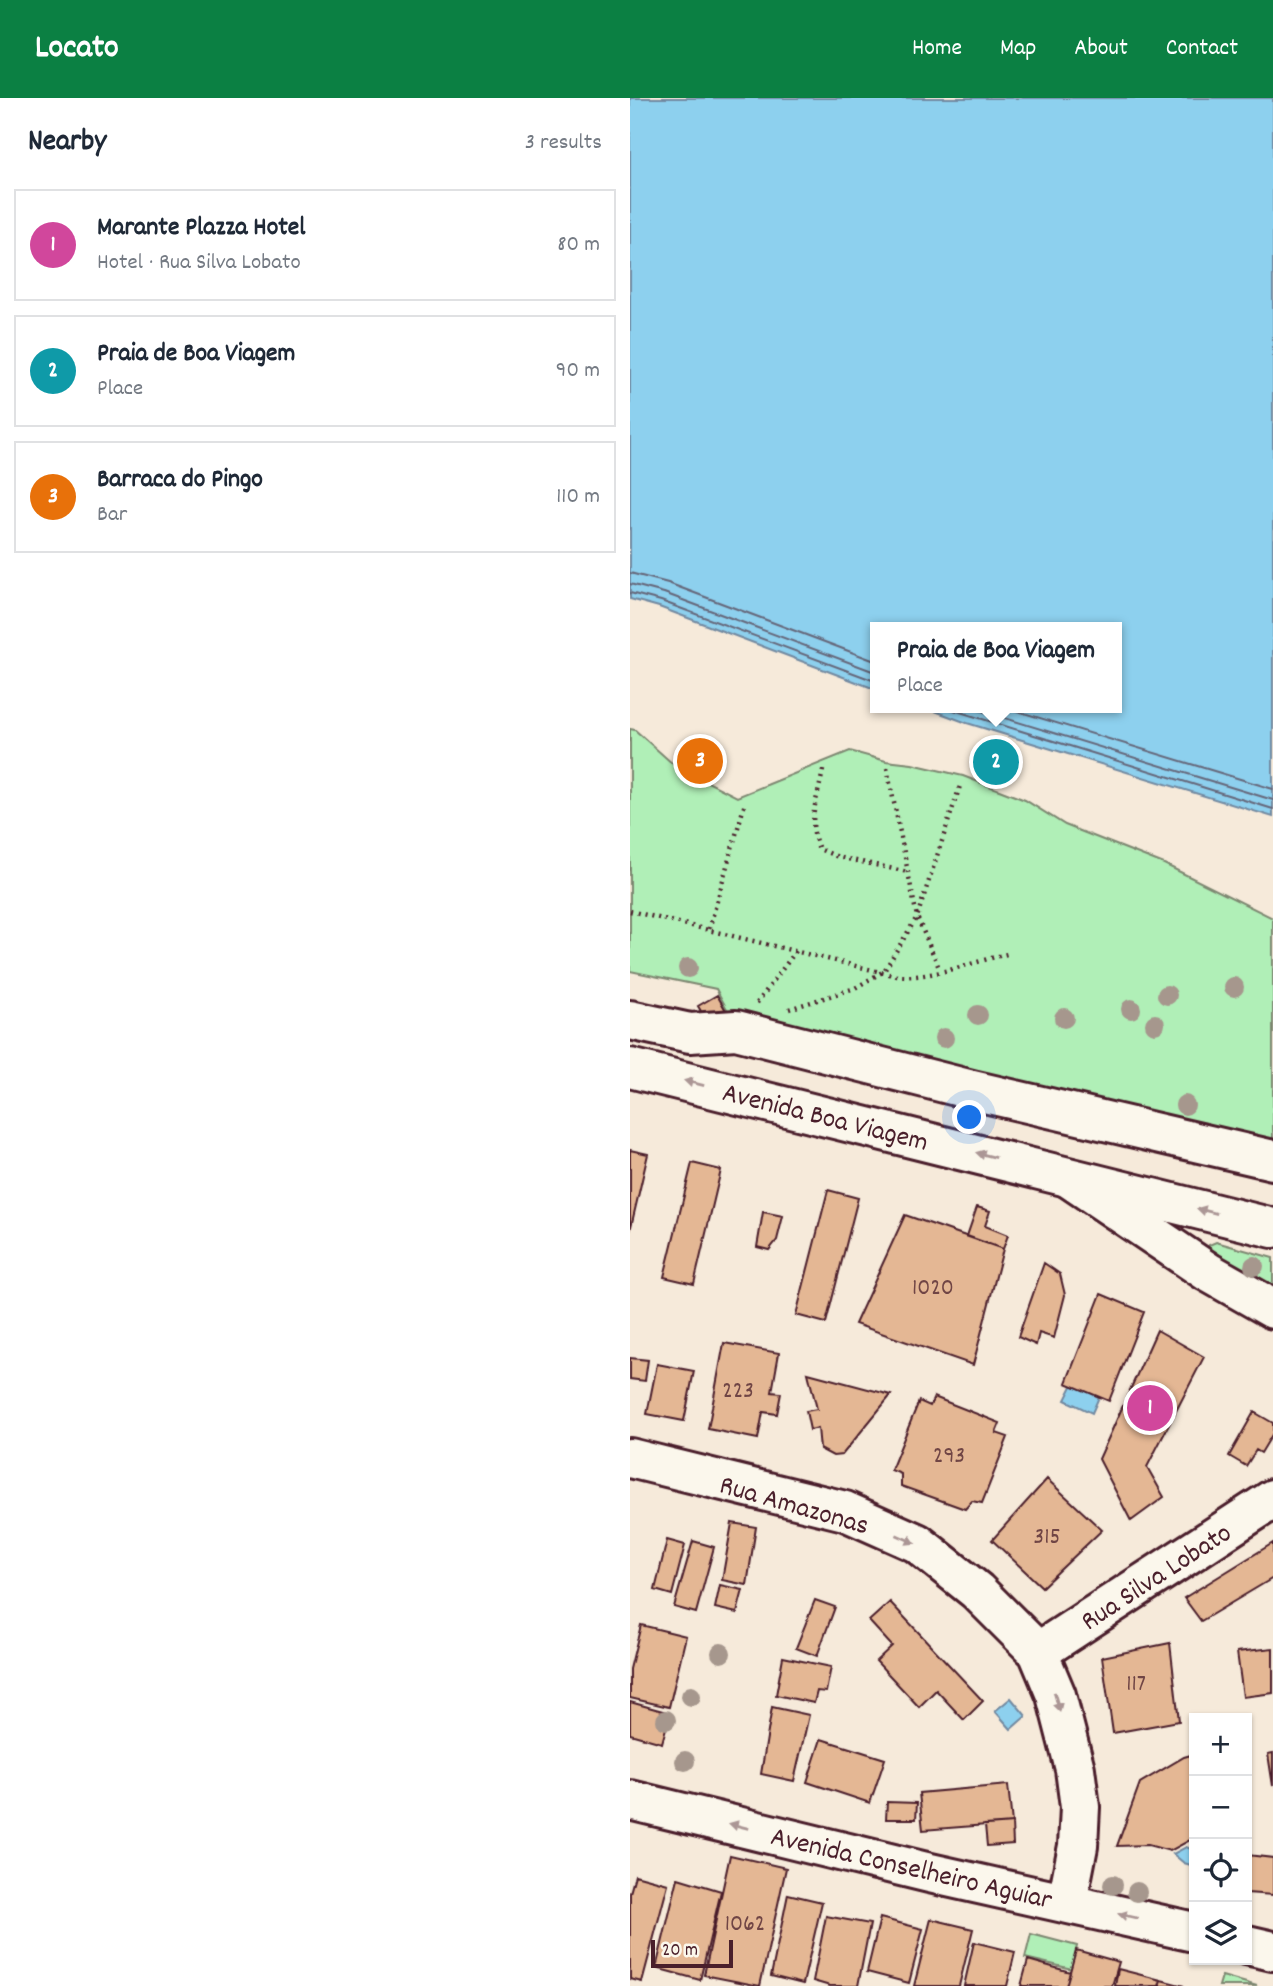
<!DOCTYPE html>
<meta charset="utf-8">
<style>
body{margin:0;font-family:Dekko,sans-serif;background:#f2f2f3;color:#1f2937}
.controls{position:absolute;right:21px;bottom:21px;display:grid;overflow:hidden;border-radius:0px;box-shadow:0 2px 5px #0004}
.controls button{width:63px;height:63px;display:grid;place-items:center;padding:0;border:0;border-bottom:2px solid #e0e1e3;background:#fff;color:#1f2937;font:35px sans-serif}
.scale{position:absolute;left:21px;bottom:18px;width:82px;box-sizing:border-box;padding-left:7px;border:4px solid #4a1f2b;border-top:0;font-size:19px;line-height:24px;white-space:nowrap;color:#4a1f2b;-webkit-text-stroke:5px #fbf7ec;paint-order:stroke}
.you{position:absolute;left:340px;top:1020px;width:24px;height:24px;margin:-18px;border:5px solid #fff;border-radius:50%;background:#1a73e8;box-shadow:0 0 0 10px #1a73e833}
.badge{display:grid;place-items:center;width:46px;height:46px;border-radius:50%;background:#0b8043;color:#fff;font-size:23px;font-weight:700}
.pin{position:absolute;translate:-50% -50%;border:4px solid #fff;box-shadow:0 2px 7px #0006}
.popup{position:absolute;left:240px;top:524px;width:252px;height:91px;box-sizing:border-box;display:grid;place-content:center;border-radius:0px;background:#fff;filter:drop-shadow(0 2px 5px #0005);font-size:23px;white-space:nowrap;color:#747a83}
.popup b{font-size:26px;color:#1f2937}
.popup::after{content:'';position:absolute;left:50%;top:100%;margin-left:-14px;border:14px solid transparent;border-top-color:#fff}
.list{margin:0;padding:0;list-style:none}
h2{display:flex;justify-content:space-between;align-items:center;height:91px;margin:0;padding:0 28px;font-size:30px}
h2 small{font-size:23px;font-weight:400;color:#747a83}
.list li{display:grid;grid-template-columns:46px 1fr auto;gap:21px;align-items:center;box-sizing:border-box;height:112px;margin:0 14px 14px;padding:0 14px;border:2px solid #e0e1e3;border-radius:0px}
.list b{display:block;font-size:26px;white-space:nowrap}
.list p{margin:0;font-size:23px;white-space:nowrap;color:#747a83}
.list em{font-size:23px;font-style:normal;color:#747a83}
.icon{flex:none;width:38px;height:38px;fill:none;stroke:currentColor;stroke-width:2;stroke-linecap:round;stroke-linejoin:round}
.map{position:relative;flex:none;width:643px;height:1888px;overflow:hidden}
header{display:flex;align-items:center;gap:42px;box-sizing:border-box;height:98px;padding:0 35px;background:#0b8043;color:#fff}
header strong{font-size:33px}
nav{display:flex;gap:38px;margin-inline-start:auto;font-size:24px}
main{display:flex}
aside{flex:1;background:#fff}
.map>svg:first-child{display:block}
.green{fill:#b0efb7;stroke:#7d8771;stroke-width:2}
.water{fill:#8dd0ee;stroke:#7289a0;stroke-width:2}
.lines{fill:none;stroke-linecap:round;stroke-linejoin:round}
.shore{stroke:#656679;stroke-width:2}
.building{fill:#e4b794;stroke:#4a1f2b;stroke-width:2}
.minor-casing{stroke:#4a1f2b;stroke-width:44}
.major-casing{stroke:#4a1f2b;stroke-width:44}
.path{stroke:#4a1f2b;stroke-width:4.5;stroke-dasharray:2 5;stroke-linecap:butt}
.minor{stroke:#fbf7ec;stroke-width:38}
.major{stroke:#fbf7ec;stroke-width:38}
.tree{fill:#a6978d}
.oneway{fill:#ab9695}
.labels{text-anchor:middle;stroke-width:5;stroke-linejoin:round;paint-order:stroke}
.number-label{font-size:24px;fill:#704545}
.street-label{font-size:28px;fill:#4a1f2b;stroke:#fbf7ec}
</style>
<header>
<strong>Locato</strong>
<nav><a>Home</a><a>Map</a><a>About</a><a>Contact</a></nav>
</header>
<main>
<aside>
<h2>Nearby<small>3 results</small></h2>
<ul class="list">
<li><span class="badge" style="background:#d1479c">1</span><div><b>Marante Plazza Hotel</b><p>Hotel · Rua Silva Lobato</p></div><em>80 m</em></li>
<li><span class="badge" style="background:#0f9aa8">2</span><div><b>Praia de Boa Viagem</b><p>Place</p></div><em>90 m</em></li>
<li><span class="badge" style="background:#e8710a">3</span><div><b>Barraca do Pingo</b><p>Bar</p></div><em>110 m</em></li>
</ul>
</aside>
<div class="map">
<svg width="643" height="1888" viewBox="0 0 643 1888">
<rect width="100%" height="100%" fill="#f6eada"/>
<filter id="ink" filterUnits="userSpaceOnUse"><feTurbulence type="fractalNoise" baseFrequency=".0143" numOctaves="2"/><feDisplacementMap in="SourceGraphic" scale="14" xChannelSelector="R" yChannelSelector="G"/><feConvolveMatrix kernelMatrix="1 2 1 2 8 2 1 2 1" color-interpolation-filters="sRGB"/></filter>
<g filter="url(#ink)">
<path class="green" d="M 0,631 L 5,632 L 44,667 L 107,699 L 220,653 L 256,663 L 282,666 L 333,678 L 395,702 L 435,727 L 534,766 L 643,820 L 643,1054 L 103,922 L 86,891 L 0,873 Z
M 586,1144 L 643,1160 L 643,1199 L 575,1153 L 579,1147 Z
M 401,1836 L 447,1848 L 442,1871 L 395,1860 Z
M 592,1878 L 627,1888 L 589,1888 Z"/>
<path class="water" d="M 0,0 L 643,0 L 643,719 L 337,625 L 297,610 L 487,610 L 487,529 L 245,529 L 245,591 L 29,509 L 0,501 Z
M 443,1286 L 469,1299 L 462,1315 L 435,1302 Z
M 381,1600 L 396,1618 L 381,1631 L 365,1613 Z
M 556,1749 L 564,1752 L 564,1768 L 554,1765 L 543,1756 Z"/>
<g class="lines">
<path class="shore" d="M 0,475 L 38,485 L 245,563
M 0,486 L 34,495 L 245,574
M 0,495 L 31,503 L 245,583
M 317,610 L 643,711
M 342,610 L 643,702
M 377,610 L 643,691"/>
</g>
<path class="building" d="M 87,897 L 98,916 L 79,927 L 68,908 Z
M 0,1052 L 18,1056 L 0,1133 Z
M 62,1065 L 91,1072 L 64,1186 L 34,1179 Z
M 198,1092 L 228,1100 L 196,1225 L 166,1217 Z
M 347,1109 L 360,1113 L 355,1128 L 378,1137 L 373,1151 L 337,1138 Z
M 133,1114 L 153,1118 L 147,1142 L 139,1152 L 127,1149 Z
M 275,1117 L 373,1151 L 343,1267 L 225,1226 Z
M 414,1165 L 430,1176 L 435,1197 L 424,1240 L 409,1235 L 406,1247 L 388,1239 Z
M 471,1196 L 514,1214 L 479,1303 L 436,1285 Z
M 527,1232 L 574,1259 L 517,1369 L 534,1399 L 501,1423 L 469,1361 Z
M 94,1245 L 149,1255 L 142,1294 L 151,1295 L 147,1316 L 133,1314 L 128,1341 L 78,1331 Z
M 0,1260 L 18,1262 L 15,1283 L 0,1281 Z
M 27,1266 L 64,1273 L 54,1323 L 17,1316 Z
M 178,1275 L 261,1297 L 212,1357 L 203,1358 L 190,1351 L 188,1330 L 180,1332 L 176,1313 L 187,1311 Z
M 304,1299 L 370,1325 L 366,1335 L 378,1339 L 352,1405 L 342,1403 L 335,1411 L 271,1388 L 271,1376 L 261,1372 L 289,1303 L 300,1308 Z
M 624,1314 L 643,1325 L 643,1335 L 631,1355 L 626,1352 L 616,1368 L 599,1358 Z
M 417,1381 L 472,1432 L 412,1489 L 362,1442 Z
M 102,1425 L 126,1429 L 117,1487 L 92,1482 Z
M 37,1442 L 55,1447 L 42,1497 L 25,1492 Z
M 63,1443 L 84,1449 L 66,1515 L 44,1509 Z
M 643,1445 L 643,1480 L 571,1523 L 554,1500 Z
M 90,1487 L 113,1492 L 107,1515 L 85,1510 Z
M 185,1502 L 205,1509 L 187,1558 L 166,1550 Z
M 260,1504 L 353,1603 L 334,1622 L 306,1592 L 289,1609 L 246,1563 L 262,1548 L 239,1523 Z
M 11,1527 L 56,1538 L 39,1609 L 0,1600 L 0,1571 Z
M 540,1545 L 549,1623 L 483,1635 L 472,1559 Z
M 643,1550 L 643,1595 L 613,1599 L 607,1554 Z
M 153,1559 L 201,1569 L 196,1594 L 187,1593 L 184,1605 L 146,1597 Z
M 0,1604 L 40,1615 L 32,1645 L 0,1636 Z
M 142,1609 L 179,1617 L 164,1683 L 131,1676 Z
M 191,1641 L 255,1661 L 240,1705 L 177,1684 Z
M 643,1655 L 643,1688 L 638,1656 Z
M 564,1656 L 564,1740 L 540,1753 L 518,1747 L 487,1748 L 510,1685 L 554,1659 Z
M 378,1687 L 382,1725 L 293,1732 L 289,1695 Z
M 257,1704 L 287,1705 L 286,1721 L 256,1721 Z
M 382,1725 L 383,1746 L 357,1748 L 355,1727 Z
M 100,1757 L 156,1770 L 130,1888 L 74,1877 Z
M 617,1757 L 643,1760 L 643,1797 L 617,1795 Z
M 5,1777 L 38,1786 L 12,1884 L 0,1881 L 0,1795 Z
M 48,1780 L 91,1793 L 70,1882 L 26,1870 Z
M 158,1796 L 192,1804 L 173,1886 L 141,1878 Z
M 196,1818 L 240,1826 L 228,1888 L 200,1888 L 183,1883 Z
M 250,1820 L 293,1831 L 279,1885 L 237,1874 Z
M 301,1821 L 343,1831 L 329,1888 L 284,1888 Z
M 344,1844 L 385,1854 L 377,1888 L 334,1888 Z
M 446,1852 L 489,1864 L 482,1888 L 436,1888 Z
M 398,1862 L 440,1874 L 436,1888 L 391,1888 Z
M 488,1871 L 531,1882 L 529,1888 L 485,1888 Z
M 531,1882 L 554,1888 L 529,1888 Z"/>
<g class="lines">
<g class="minor-casing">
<path id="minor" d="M 0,922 L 60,935 L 106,932 L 342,992 L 643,1062
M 439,1080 L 578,1174 L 643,1211
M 0,1360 L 215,1413 L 287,1445 L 347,1493 L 408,1554 L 426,1597 L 445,1671 L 450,1709 L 448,1748 L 437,1804
M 408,1554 L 643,1401"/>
</g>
<g class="major-casing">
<path id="major" d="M 0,970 L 643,1130
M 0,1702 L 300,1775 L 564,1834
M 617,1847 L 643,1853"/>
</g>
<path class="path" d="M 257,670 L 287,819 L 310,872
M 193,672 C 188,701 176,722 189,751 L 208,759 L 278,774
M 0,813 L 267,878 C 303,881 342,864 377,856
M 79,831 L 115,705
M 127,905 L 166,853
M 159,911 L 225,890 L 254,873 L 287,819 L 331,685"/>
<use href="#minor" class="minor"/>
<use href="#major" class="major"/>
</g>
<g class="tree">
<circle cx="58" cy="870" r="10"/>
<circle cx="604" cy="889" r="10"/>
<circle cx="537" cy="897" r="10"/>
<circle cx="501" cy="911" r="10"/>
<circle cx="348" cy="917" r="10"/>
<circle cx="434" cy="920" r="10"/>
<circle cx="525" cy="926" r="10"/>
<circle cx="314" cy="940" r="10"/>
<circle cx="555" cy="1007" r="10"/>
<circle cx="624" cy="1168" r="10"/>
<circle cx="91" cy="1555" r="10"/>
<circle cx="61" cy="1598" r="10"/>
<circle cx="36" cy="1622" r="10"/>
<circle cx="55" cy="1663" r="10"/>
<circle cx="483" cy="1787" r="10"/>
<circle cx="507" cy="1794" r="10"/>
</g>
<defs><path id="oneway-solid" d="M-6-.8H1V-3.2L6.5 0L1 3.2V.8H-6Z" transform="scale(1.75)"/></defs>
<g class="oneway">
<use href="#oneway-solid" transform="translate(64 985) rotate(-166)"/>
<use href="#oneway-solid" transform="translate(356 1057) rotate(-166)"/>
<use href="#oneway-solid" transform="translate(577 1113) rotate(-166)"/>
<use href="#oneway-solid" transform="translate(276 1441) rotate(24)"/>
<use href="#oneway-solid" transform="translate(427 1604) rotate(74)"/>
<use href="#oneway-solid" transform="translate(109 1728) rotate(-166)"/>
<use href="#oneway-solid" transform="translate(498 1818) rotate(-167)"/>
</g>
</g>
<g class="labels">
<g class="number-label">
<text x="303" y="1196">1020</text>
<text x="108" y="1299">223</text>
<text x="319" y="1364">293</text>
<text x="417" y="1445">315</text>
<text x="506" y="1592">117</text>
<text x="115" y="1832">1062</text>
</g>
<g class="street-label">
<text transform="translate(196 1017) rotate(14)" y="10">Avenida Boa Viagem</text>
<text transform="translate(165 1405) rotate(16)" y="10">Rua Amazonas</text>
<text transform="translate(525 1477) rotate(-33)" y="10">Rua Silva Lobato</text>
<text transform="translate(282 1768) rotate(13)" y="10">Avenida Conselheiro Aguiar</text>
</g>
</g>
</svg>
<div class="controls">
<button>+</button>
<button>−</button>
<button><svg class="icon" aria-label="locate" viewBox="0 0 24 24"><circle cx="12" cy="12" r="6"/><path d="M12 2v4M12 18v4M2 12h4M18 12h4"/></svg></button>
<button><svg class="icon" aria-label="layers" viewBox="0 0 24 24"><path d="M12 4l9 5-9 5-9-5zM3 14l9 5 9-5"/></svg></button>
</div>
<div class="scale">20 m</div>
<div class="you"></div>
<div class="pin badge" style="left:520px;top:1310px;background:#d1479c">1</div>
<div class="pin badge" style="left:366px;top:664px;background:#0f9aa8">2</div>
<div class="popup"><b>Praia de Boa Viagem</b>Place</div>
<div class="pin badge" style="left:70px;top:663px;background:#e8710a">3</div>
</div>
</main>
